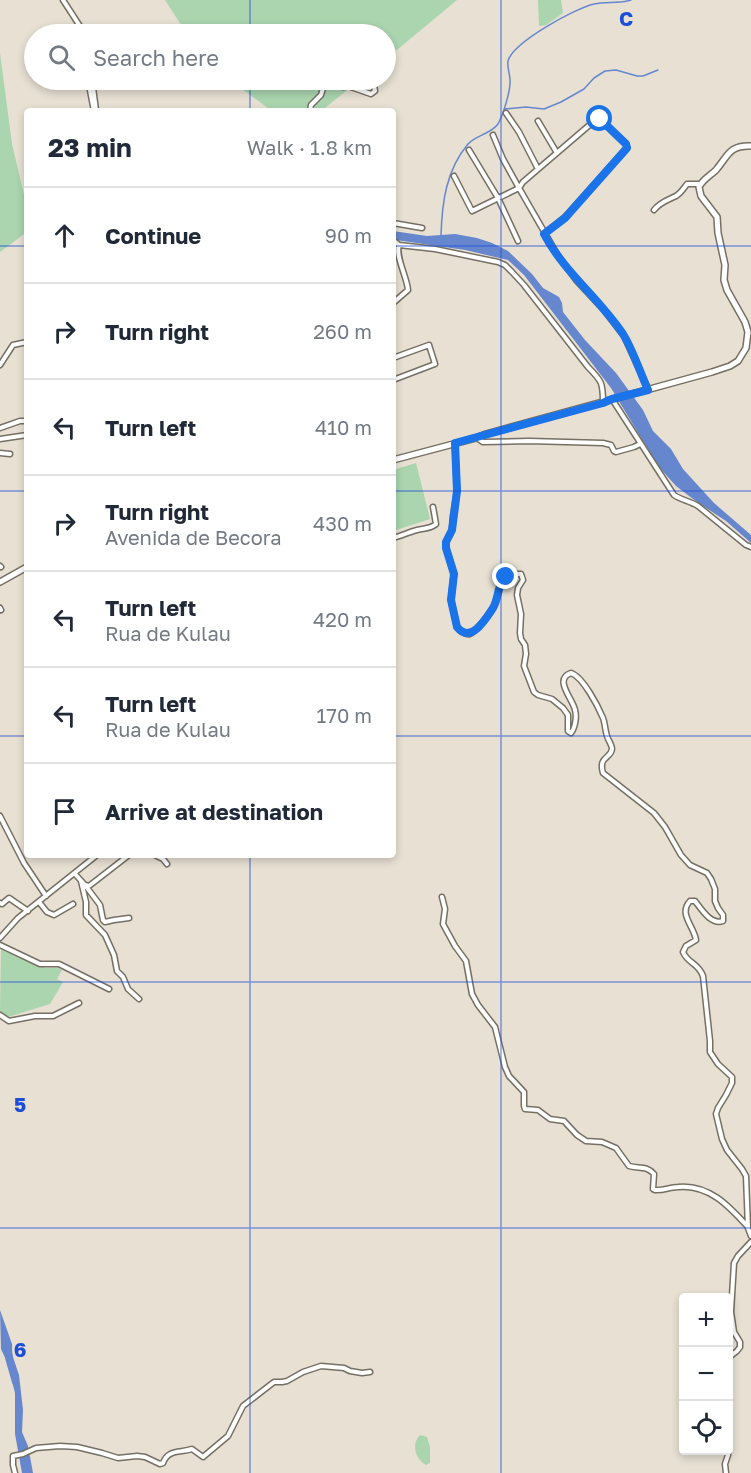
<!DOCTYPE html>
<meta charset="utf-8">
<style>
body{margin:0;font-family:"Golos Text",sans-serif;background:#f6f6f7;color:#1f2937}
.controls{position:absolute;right:18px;bottom:18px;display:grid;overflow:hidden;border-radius:6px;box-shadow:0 3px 9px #0003}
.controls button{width:54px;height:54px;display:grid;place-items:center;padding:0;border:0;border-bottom:2px solid #e0e1e3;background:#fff;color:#1f2937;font:30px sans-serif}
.stop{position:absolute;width:18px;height:18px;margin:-14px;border:4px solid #1a73e8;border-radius:50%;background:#fff}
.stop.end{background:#1a73e8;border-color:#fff;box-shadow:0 2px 6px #0008}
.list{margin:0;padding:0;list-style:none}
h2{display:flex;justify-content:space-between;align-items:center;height:78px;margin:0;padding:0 24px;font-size:26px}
h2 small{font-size:20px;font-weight:400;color:#747a83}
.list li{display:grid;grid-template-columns:39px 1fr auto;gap:18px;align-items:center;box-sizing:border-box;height:96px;padding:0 24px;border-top:2px solid #e0e1e3}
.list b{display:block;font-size:22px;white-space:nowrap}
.list p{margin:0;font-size:20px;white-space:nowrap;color:#747a83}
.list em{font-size:20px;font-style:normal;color:#747a83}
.icon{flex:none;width:33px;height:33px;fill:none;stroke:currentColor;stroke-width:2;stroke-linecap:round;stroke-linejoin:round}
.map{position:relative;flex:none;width:751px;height:1473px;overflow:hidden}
.search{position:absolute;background:#fff;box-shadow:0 3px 9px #0003;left:24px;top:24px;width:372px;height:66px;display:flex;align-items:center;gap:15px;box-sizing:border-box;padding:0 21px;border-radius:33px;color:#747a83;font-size:22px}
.panel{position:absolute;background:#fff;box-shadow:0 3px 9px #0003;left:24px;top:108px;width:372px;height:750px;border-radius:6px}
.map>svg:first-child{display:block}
.green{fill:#aad5af}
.water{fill:#6687cd}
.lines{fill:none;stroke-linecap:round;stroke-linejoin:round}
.stream{stroke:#6687cd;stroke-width:1.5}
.minor-casing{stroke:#767064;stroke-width:7}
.major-casing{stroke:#767064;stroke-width:8}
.minor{stroke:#fff;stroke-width:4}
.major{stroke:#fff;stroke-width:5}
.route{stroke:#1a73e8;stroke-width:8}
.grid{fill:none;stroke:#1d4ed8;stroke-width:1.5;stroke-opacity:0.55}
.grid-label{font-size:20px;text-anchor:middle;font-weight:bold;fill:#1d4ed8;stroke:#e7e0d3;stroke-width:5;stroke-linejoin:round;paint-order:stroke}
</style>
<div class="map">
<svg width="751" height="1473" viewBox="0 0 751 1473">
<rect width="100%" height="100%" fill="#e7e0d3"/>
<path class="green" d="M 165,0 L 457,0 L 386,59 L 386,34 L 187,34 Z
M 538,0 L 561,0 L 563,13 L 546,25 L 539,26 Z
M 0,53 L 12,144 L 27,207 L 27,232 L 0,252 Z
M 230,80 L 360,80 L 321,111 L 272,111 Z
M 416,463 L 430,519 L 393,531 L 393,470 Z
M 1,949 L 46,968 L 58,968 L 62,970 L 57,979 L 63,982 L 50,1004 L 8,1017 L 0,1011 Z
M 420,1435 L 427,1437 L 430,1447 L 430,1463 L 426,1465 C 415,1459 411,1444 420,1435 Z"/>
<path class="water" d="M 393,231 L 427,236 L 455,234 L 477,238 L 492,243 L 508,251 L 532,274 L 543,288 L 559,297 L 562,303 L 563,312 L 585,340 L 616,373 L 643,410 L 653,431 L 671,449 L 683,469 L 714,503 L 751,535 L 751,543 L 726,521 L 697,502 L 676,486 L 658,466 L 611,388 L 524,275 L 508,260 L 465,250 L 396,240 L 393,239 Z
M 0,1310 L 12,1344 L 13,1357 L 19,1375 L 23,1410 L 22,1432 L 28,1446 L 33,1473 L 22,1473 L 15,1434 L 15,1393 L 7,1362 L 1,1349 Z"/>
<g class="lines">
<path class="stream" d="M 505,109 L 526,107 L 544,109 L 561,102 L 584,89 L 594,78 L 605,71 L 616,70 L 637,76 L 643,76 L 658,70
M 441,235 C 442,203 446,170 468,144 C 476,135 491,134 498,124 C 503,115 511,90 510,80 C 510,74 507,68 508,61 C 513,42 576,8 594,4 C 606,1 619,4 631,0
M 6,1359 L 13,1383"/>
<g class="minor-casing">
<path id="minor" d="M 63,0 L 85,34
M 88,80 L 94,111
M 92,80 L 96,110
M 310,111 L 311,105 L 321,95 L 324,85 L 329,80 L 334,84 L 343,87 L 348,86 L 371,94 L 375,91 L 374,85 L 375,80
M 506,113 L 519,132 L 538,169
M 538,121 L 557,153
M 469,150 L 498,198 L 518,241
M 454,176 L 472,211 L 519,188 L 503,159 L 493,135
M 654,210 C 660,202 668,200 676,196 C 681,193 684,188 687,184 L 700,184
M 393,223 L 422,228
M 544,234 L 565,217 L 627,148 L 626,144 L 599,118 L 593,122 L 523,182 L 519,188 L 557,254 L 576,280 L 604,310 L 624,336 L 648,389
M 393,240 L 399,245 L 435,249 L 498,262 L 505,265 L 512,272 L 524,285 L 588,367 C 602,381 603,383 603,403
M 393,303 L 408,290 C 407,277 395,256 399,245
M 393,358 L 429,345 L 435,364 L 393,380
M 0,365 L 13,345 L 27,342
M 612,399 L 674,495 C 681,500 690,501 698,506 L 746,545 L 751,547
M 0,428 L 20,421 L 27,421
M 477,438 L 483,442 L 529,441 L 603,443 L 611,445 L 614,451 L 616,452 L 634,447 L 640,444
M 0,439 L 27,435
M 455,444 L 457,491 L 453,516 L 452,530 L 446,542 L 446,548 L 454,574 L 451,600 L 457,627 C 460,631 465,635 470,634 C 476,632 490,613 493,608 C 498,599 498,588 503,579 L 511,574 L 521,574 L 523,580 L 518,588 L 517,595 L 521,614 L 520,633 L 521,639 L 525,645 L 526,654 L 524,666 L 534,692 L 538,695 L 552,699 L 563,708 L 568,715 L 568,731 L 571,733 C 575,728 577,717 575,710 C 573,699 553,679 571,673 C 583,677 598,706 603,718 C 605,723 605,730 607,736 C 608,740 612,745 612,749 C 611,759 598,756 603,773 L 654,813 L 665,827 L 681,855 L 690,865 L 707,873 L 711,879 L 715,889 L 715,901 L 718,908 L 723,915 L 723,921 C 711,925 702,910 695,901 L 690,901 C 678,914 694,926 696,940 L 686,946 L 683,952 C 688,964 698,962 703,976 L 710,1041 L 710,1052 L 718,1064 L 732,1077 L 732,1083 L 726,1095 L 718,1108 L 716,1114 L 722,1139 L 727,1150 L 742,1169 L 746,1176 L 748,1228 L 751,1236
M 0,453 L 10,454
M 393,538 C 401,536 409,532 417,530 C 425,528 430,529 436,524 L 433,507
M 0,566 L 1,567
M 0,608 L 1,610
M 0,816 L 24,863 L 46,896
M 155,855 L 163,859 L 167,864
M 75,874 L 85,885 L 89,886 L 129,855
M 81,881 L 86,902 L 86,915 L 105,935 L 114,955 L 117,971 L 123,977 L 128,989 L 139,999
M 85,885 L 100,905 L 103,920 L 105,922 L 114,920 L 129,918
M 442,897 L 445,909 L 443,924 L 455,946 L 466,961 L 472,994 L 478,1005 L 495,1027 L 505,1067 L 509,1076 L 524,1092 L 524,1106 L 525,1109 L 538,1110 L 550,1119 L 564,1121 L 577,1135 L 586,1141 L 602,1142 L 616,1148 L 629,1166 C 639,1169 646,1165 654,1174 L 653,1189 L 655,1190 C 663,1191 670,1187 678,1187 C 709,1184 729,1206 748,1227
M 39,902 L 47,912 L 54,915 L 73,904
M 0,903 L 2,904 L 9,898 L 28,911
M 0,938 L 18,918 L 97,855
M 0,945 L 40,964 L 59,964 L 109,989
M 0,1015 L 9,1021 L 35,1016 L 53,1016 L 79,1003
M 728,1358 L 737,1351 L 740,1347 L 740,1342 L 734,1332 L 731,1312 L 734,1263 L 738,1256 L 751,1242
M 15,1473 L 13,1465 L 13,1456 L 23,1454 L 36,1448 L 60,1446 L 77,1447 L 102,1453 L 118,1458 L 137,1456 L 145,1457 L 160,1464 L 163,1463 C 168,1449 180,1453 192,1449 L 203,1457 L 228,1436 L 243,1406 L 274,1382 L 282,1382 L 287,1381 L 303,1372 L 321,1366 L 344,1368 L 350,1371 L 362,1373 L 370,1372
M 726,1473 L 725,1464 L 728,1455 L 728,1450"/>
</g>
<g class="major-casing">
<path id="major" d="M 393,460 L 476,438 L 486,434 L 712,372 L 730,366 L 738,361 L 746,348 L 748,332 L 745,322 L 727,290 L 724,280 L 725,265 L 718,233 L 717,217 L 701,196 L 699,187 C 703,179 710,176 716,170 C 728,156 729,145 751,146
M 0,582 L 27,567"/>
</g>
<use href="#minor" class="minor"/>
<use href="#major" class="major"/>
</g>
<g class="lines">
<path class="route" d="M 506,577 C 497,584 499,598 493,608 C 485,620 471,644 457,627 L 451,600 L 454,574 L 446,548 L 446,542 L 452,530 L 457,491 L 455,443 L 603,403 L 612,399 L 648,390 C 640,372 633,350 623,334 C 599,298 564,272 544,234 L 565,218 L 627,148 L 626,144 L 600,119"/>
</g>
<path class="grid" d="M 250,0 L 250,34M 501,0 L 501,1473M 250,80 L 250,111M 0,246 L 27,246M 393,246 L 751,246M 0,491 L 27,491M 393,491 L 751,491M 0,736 L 27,736M 393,736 L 751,736M 250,855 L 250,1473M 0,982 L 751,982M 0,1228 L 751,1228"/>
<g class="grid-label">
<text x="626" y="26">C</text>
<text x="20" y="1112">5</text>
<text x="20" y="1357">6</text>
</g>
</svg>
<div class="controls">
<button>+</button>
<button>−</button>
<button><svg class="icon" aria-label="locate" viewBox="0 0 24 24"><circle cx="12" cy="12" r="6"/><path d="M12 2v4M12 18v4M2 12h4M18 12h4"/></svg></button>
</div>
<div class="stop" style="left:600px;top:119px"></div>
<div class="stop end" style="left:506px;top:577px"></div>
<div class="search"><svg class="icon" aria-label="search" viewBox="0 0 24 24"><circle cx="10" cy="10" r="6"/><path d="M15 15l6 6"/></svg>Search here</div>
<section class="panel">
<h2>23 min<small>Walk · 1.8 km</small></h2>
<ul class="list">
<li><svg class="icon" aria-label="ahead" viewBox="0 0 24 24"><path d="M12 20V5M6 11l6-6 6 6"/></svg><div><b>Continue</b></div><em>90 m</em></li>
<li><svg class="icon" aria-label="right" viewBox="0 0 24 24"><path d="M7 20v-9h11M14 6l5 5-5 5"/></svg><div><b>Turn right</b></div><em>260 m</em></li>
<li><svg class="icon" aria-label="left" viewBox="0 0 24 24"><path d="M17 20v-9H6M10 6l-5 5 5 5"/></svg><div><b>Turn left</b></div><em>410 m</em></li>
<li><svg class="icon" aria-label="right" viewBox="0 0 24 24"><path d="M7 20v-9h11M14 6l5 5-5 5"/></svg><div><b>Turn right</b><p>Avenida de Becora</p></div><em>430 m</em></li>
<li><svg class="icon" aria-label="left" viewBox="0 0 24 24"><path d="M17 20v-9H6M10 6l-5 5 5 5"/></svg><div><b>Turn left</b><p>Rua de Kulau</p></div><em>420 m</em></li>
<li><svg class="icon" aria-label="left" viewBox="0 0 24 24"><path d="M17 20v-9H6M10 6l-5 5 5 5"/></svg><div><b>Turn left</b><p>Rua de Kulau</p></div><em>170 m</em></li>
<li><svg class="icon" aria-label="arrive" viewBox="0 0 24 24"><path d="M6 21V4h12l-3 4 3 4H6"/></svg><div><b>Arrive at destination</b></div></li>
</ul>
</section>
</div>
